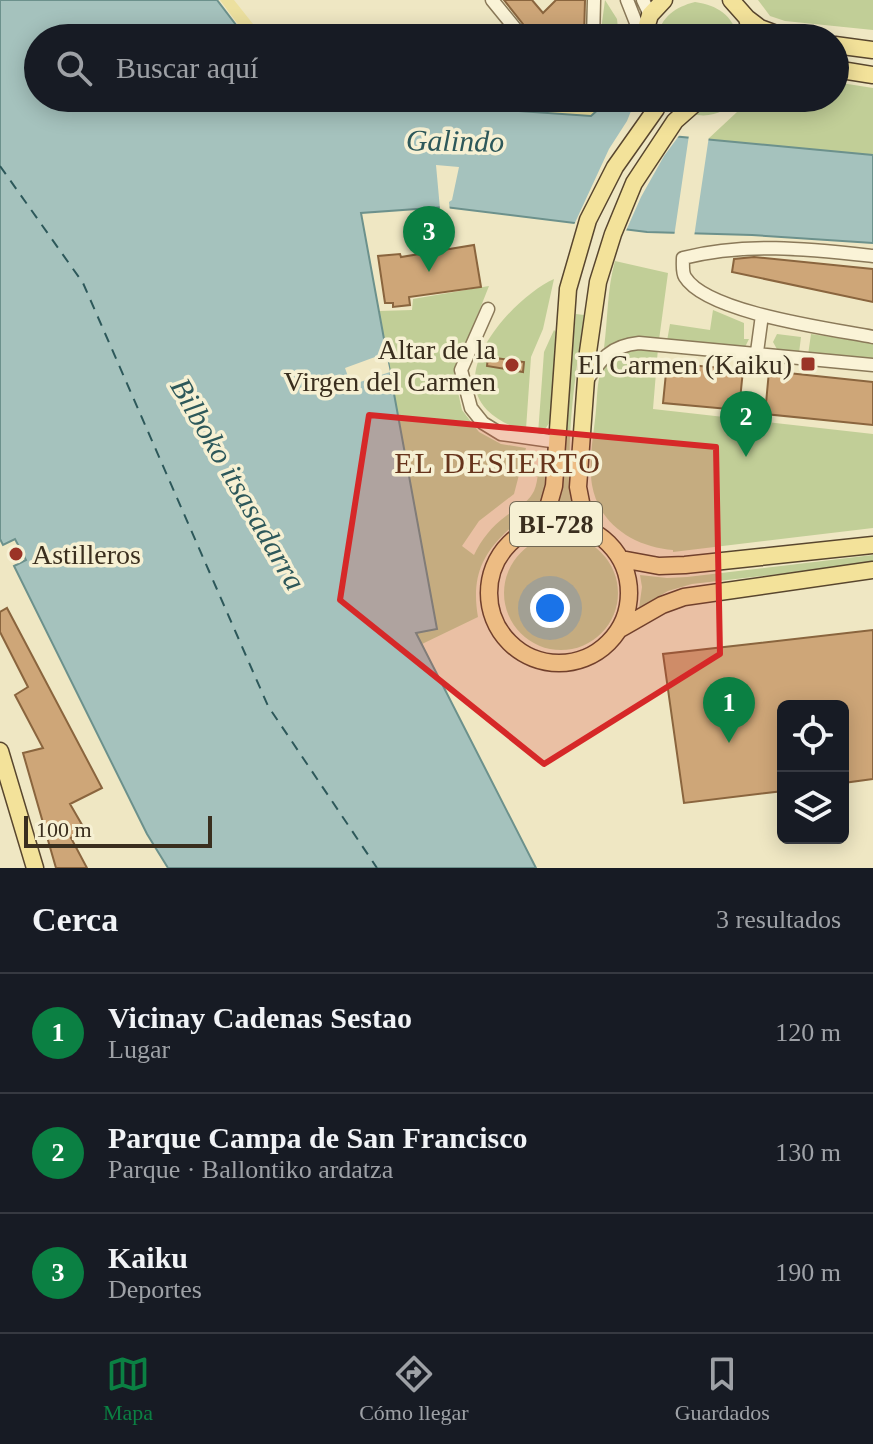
<!DOCTYPE html>
<html lang="es">
<meta charset="utf-8">
<style>
body{margin:0;font-family:Georgia,serif;background:#242831;color:#f1f3f6}
.controls{position:absolute;right:24px;bottom:24px;display:grid;overflow:hidden;border-radius:12px;box-shadow:0 4px 20px #0003}
.controls button{width:72px;height:72px;display:grid;place-items:center;padding:0;border:0;border-bottom:2px solid #363941;background:#171b24;color:#f1f3f6;font:40px sans-serif}
.scale{position:absolute;left:24px;bottom:20px;width:188px;box-sizing:border-box;padding-left:8px;border:4px solid #3a2e1e;border-top:0;font-size:22px;line-height:28px;white-space:nowrap;color:#3a2e1e;-webkit-text-stroke:6px #f6f0d3;paint-order:stroke}
.you{position:absolute;left:550px;top:608px;width:28px;height:28px;margin:-20px;border:6px solid #fff;border-radius:50%;background:#1a73e8;box-shadow:0 0 0 12px #1a73e833}
.badge{display:grid;place-items:center;width:52px;height:52px;border-radius:50%;background:#0b8043;color:#fff;font-size:26px;font-weight:700}
.pin{position:absolute;translate:-50% -66px;filter:drop-shadow(0 2px 4px #0008)}
.pin::after{content:'';position:absolute;top:42px;width:28px;height:24px;background:inherit;clip-path:polygon(0 0,100% 0,50% 100%)}
.list{margin:0;padding:0;list-style:none}
h2{display:flex;justify-content:space-between;align-items:center;height:104px;margin:0;padding:0 32px;font-size:34px}
h2 small{font-size:26px;font-weight:400;color:#9ea1a6}
.list li{display:grid;grid-template-columns:52px 1fr auto;gap:24px;align-items:center;box-sizing:border-box;height:120px;padding:0 32px;border-top:2px solid #363941}
.list b{display:block;font-size:30px;white-space:nowrap}
.list p{margin:0;font-size:26px;white-space:nowrap;color:#9ea1a6}
.list em{font-size:26px;font-style:normal;color:#9ea1a6}
.icon{flex:none;width:44px;height:44px;fill:none;stroke:currentColor;stroke-width:2;stroke-linecap:round;stroke-linejoin:round}
.map{position:relative;flex:none;width:873px;height:868px;overflow:hidden}
.search{position:absolute;background:#171b24;box-shadow:0 4px 20px #0003;left:24px;right:24px;top:24px;height:88px;display:flex;align-items:center;gap:20px;box-sizing:border-box;padding:0 28px;border-radius:44px;color:#9ea1a6;font-size:30px}
.sheet{height:464px;background:#171b24}
nav{display:flex;justify-content:space-around;align-items:center;box-sizing:border-box;height:112px;border-top:2px solid #363941;background:#171b24;font-size:22px;color:#9ea1a6}
nav a{display:grid;justify-items:center;gap:4px}
nav .on{color:#0b8043}
.map>svg:first-child{display:block}
.green{fill:#c1ce97}
.sand{fill:#ece09f}
.water{fill:#a5c2bd;stroke:#6c918c;stroke-width:2}
.pier{fill:#efe7c3}
.lines{fill:none;stroke-linecap:round;stroke-linejoin:round}
.ferry{stroke:#2d585a;stroke-width:2;stroke-dasharray:10 8;stroke-linecap:butt}
.building{fill:#cea678;stroke:#8a653e;stroke-width:2}
.minor-casing{stroke:#8a7959;stroke-width:15}
.major-casing{stroke:#58462e;stroke-width:19}
.minor{stroke:#faf3d7;stroke-width:12}
.major{stroke:#f3e29a;stroke-width:16}
.marked{fill:#d62828;fill-opacity:0.2;stroke:#d62828;stroke-width:6;stroke-linejoin:round}
.poi-dot{fill:#9b3427;stroke:#f6f0d3;stroke-width:3}
.labels{text-anchor:middle;stroke-width:7;stroke-linejoin:round;paint-order:stroke}
.shield{fill:#f6f0d3;stroke:#726854;stroke-width:2}
.shield-label{font-size:26px;font-weight:bold;fill:#3a2e1e}
.poi-label{font-size:28px;fill:#3a2e1e;stroke:#f6f0d3;text-anchor:end}
.water-label{font-size:30px;font-style:italic;fill:#2d585a;stroke:#f6f0d3}
.neighbourhood-label{font-size:30px;letter-spacing:2px;fill:#67341c;stroke:#f6f0d3}
</style>
<div class="map">
<svg width="873" height="868" viewBox="0 0 873 868">
<rect width="100%" height="100%" fill="#efe7c3"/>
<path class="green" d="M 605,0 L 617,19 L 619,38 L 600,38 Z
M 758,0 L 873,0 L 873,30 L 785,21 L 770,16 Z
M 695,2 C 717,5 733,15 738,38 L 657,38 C 661,17 675,7 695,2 Z
M 835,82 L 873,88 L 873,155 L 707,140 L 752,98 L 835,98 Z
M 736,98 L 742,98 C 726,110 713,119 692,114 L 727,104 Z
M 615,261 L 668,273 L 659,340 L 618,341 L 604,348 C 608,318 607,289 615,261 Z
M 554,279 L 543,329 L 531,357 L 526,429 C 512,428 497,420 487,410 C 447,369 516,296 554,279 Z
M 489,286 L 454,374 L 462,410 L 479,432 L 501,444 L 526,448 L 514,494 L 479,521 L 462,546 L 474,555 C 481,540 492,526 506,516 C 517,508 528,503 534,491 C 539,479 538,466 539,453 L 547,463 C 548,481 545,502 531,515 C 523,522 512,525 505,533 C 479,558 472,582 478,617 L 422,644 L 416,632 L 437,629 L 379,311 L 412,310 L 413,299 Z
M 713,310 L 744,323 L 744,339 L 749,339 L 745,347 L 667,341 L 670,324 L 710,330 Z
M 576,314 L 584,315 C 576,374 562,453 575,510 L 553,510 L 561,492 L 569,379 Z
M 554,330 L 558,334 L 551,420 L 544,431 L 538,434 L 544,352 Z
M 777,334 L 801,337 L 799,353 L 778,351 L 773,342 Z
M 811,334 L 873,343 L 873,361 L 808,355 Z
M 658,348 L 653,409 L 873,434 L 873,528 L 673,552 L 673,550 C 635,547 599,525 592,485 C 588,460 594,434 596,410 C 598,393 596,369 610,357 C 621,348 644,349 658,348 Z
M504 593a57 57 0 1 1 114 0a57 57 0 1 1-114 0Z
M 873,555 L 873,563 L 692,584 L 668,591 L 639,608 L 642,587 L 640,575 L 667,578 L 687,577 Z"/>
<path class="sand" d="M 220,0 L 234,0 L 264,38 L 248,38 Z
M 330,98 L 542,98 L 609,102 L 591,116 Z"/>
<path class="water" d="M 0,0 L 217,0 L 246,38 L 38,38 L 38,98 L 330,98 L 591,116 L 611,98 L 632,98 L 661,135 L 873,155 L 873,243 L 752,235 L 647,232 L 445,207 L 361,213 L 437,629 L 416,633 L 536,868 L 168,868 L 147,834 L 14,566 L 26,560 L 15,539 L 3,545 L 0,539 Z"/>
<path class="pier" d="M 628,98 L 638,98 L 663,131 L 681,133 L 664,156 L 641,197 L 625,233 L 573,227 L 609,149 L 627,121 L 631,111 Z
M 689,135 L 709,136 L 694,237 L 674,237 Z
M 436,165 L 459,167 L 452,200 L 449,202 L 450,212 L 440,209 Z
M 386,353 L 390,372 L 351,385 L 345,368 Z"/>
<g class="lines">
<path class="ferry" d="M 0,166 L 83,283 L 268,706 L 377,868"/>
</g>
<path class="building" d="M 504,0 L 532,0 L 543,13 L 556,0 L 585,0 L 584,38 L 534,38 Z
M 474,245 L 481,287 L 409,297 L 410,305 L 393,307 L 393,303 L 385,303 L 378,256 L 400,254 L 401,257 Z
M 754,257 L 873,269 L 873,302 L 732,272 L 734,259 Z
M 488,357 L 524,362 L 523,372 L 487,366 Z
M 667,363 L 743,370 L 739,410 L 663,403 Z
M 769,371 L 873,382 L 873,425 L 765,414 Z
M 7,608 L 102,788 L 70,804 L 85,830 L 71,838 L 87,868 L 56,868 L 23,753 L 43,748 L 15,695 L 28,687 L 0,632 L 0,612 Z
M 873,630 L 873,779 L 843,783 L 843,706 L 783,706 L 783,791 L 684,803 L 663,654 Z"/>
<g class="lines">
<g class="minor-casing">
<path id="minor" d="M 492,0 L 523,38
M 627,0 L 642,38
M 643,0 L 650,15
M 593,38 L 594,0
M 873,256 C 808,249 747,242 683,258 C 683,264 682,272 685,277 C 707,313 832,329 873,337
M 488,309 L 461,370 L 471,408 L 483,423 L 501,434 L 558,442
M 757,352 L 762,315
M 586,382 C 601,359 610,346 639,343 L 873,365"/>
</g>
<g class="major-casing">
<path id="major" d="M 731,0 L 747,18 L 752,38
M 747,18 L 760,28 L 787,38
M 643,38 L 650,15 L 664,0
M 835,45 L 873,50
M 835,69 L 873,75
M489 593a70 70 0 1 1 140 0a70 70 0 1 1-140 0Z
M 543,525 L 554,486 L 568,289 L 588,220 L 615,167 L 656,109 L 657,98
M 586,528 L 578,487 L 588,352 L 598,282 L 613,234 L 634,183 L 675,121 L 701,98
M 621,559 L 659,566 L 685,565 L 873,545
M 620,629 L 662,605 L 684,597 L 873,570
M 0,751 L 35,868"/>
</g>
<use href="#minor" class="minor"/>
<use href="#major" class="major"/>
</g>
<path class="marked" d="M 369,415 L 716,447 L 720,654 L 544,764 L 340,600 Z"/>
<g class="poi-dot">
<rect x="800" y="356" width="16" height="16" rx="4"/>
<circle cx="512" cy="365" r="8"/>
<circle cx="16" cy="554" r="8"/>
</g>
<g class="labels">
<rect class="shield" x="510" y="502" width="92" height="44" rx="6"/>
<g class="shield-label">
<text x="556" y="533">BI-728</text>
</g>
<g class="poi-label">
<text x="496" y="359">Altar de la<tspan x="496" dy="32">Virgen del Carmen</tspan></text>
<text x="792" y="374">El Carmen (Kaiku)</text>
<text x="32" y="564" text-anchor="start">Astilleros</text>
</g>
<g class="water-label">
<text transform="translate(455 141) rotate(1)" y="10">Galindo</text>
<text transform="translate(238 484) rotate(60)" y="10">Bilboko itsasadarra</text>
</g>
<g class="neighbourhood-label">
<text x="498" y="473">EL DESIERTO</text>
</g>
</g>
</svg>
<div class="controls">
<button><svg class="icon" aria-label="locate" viewBox="0 0 24 24"><circle cx="12" cy="12" r="6"/><path d="M12 2v4M12 18v4M2 12h4M18 12h4"/></svg></button>
<button><svg class="icon" aria-label="layers" viewBox="0 0 24 24"><path d="M12 4l9 5-9 5-9-5zM3 14l9 5 9-5"/></svg></button>
</div>
<div class="scale">100 m</div>
<div class="you"></div>
<div class="pin badge" style="left:729px;top:743px">1</div>
<div class="pin badge" style="left:746px;top:457px">2</div>
<div class="pin badge" style="left:429px;top:272px">3</div>
<div class="search"><svg class="icon" aria-label="search" viewBox="0 0 24 24"><circle cx="10" cy="10" r="6"/><path d="M15 15l6 6"/></svg>Buscar aquí</div>
</div>
<section class="sheet">
<h2>Cerca<small>3 resultados</small></h2>
<ul class="list">
<li><span class="badge">1</span><div><b>Vicinay Cadenas Sestao</b><p>Lugar</p></div><em>120 m</em></li>
<li><span class="badge">2</span><div><b>Parque Campa de San Francisco</b><p>Parque · Ballontiko ardatza</p></div><em>130 m</em></li>
<li><span class="badge">3</span><div><b>Kaiku</b><p>Deportes</p></div><em>190 m</em></li>
</ul>
</section>
<nav>
<a class="on"><svg class="icon" aria-label="map" viewBox="0 0 24 24"><path d="M3 6l6-2 6 2 6-2v14l-6 2-6-2-6 2zM9 4v14M15 6v14"/></svg>Mapa</a>
<a><svg class="icon" aria-label="directions" viewBox="0 0 24 24"><path d="M12 3l9 9-9 9-9-9zM9 14v-3h6M13 9l2 2-2 2"/></svg>Cómo llegar</a>
<a><svg class="icon" aria-label="saved" viewBox="0 0 24 24"><path d="M7 4h10v16l-5-4-5 4z"/></svg>Guardados</a>
</nav>
